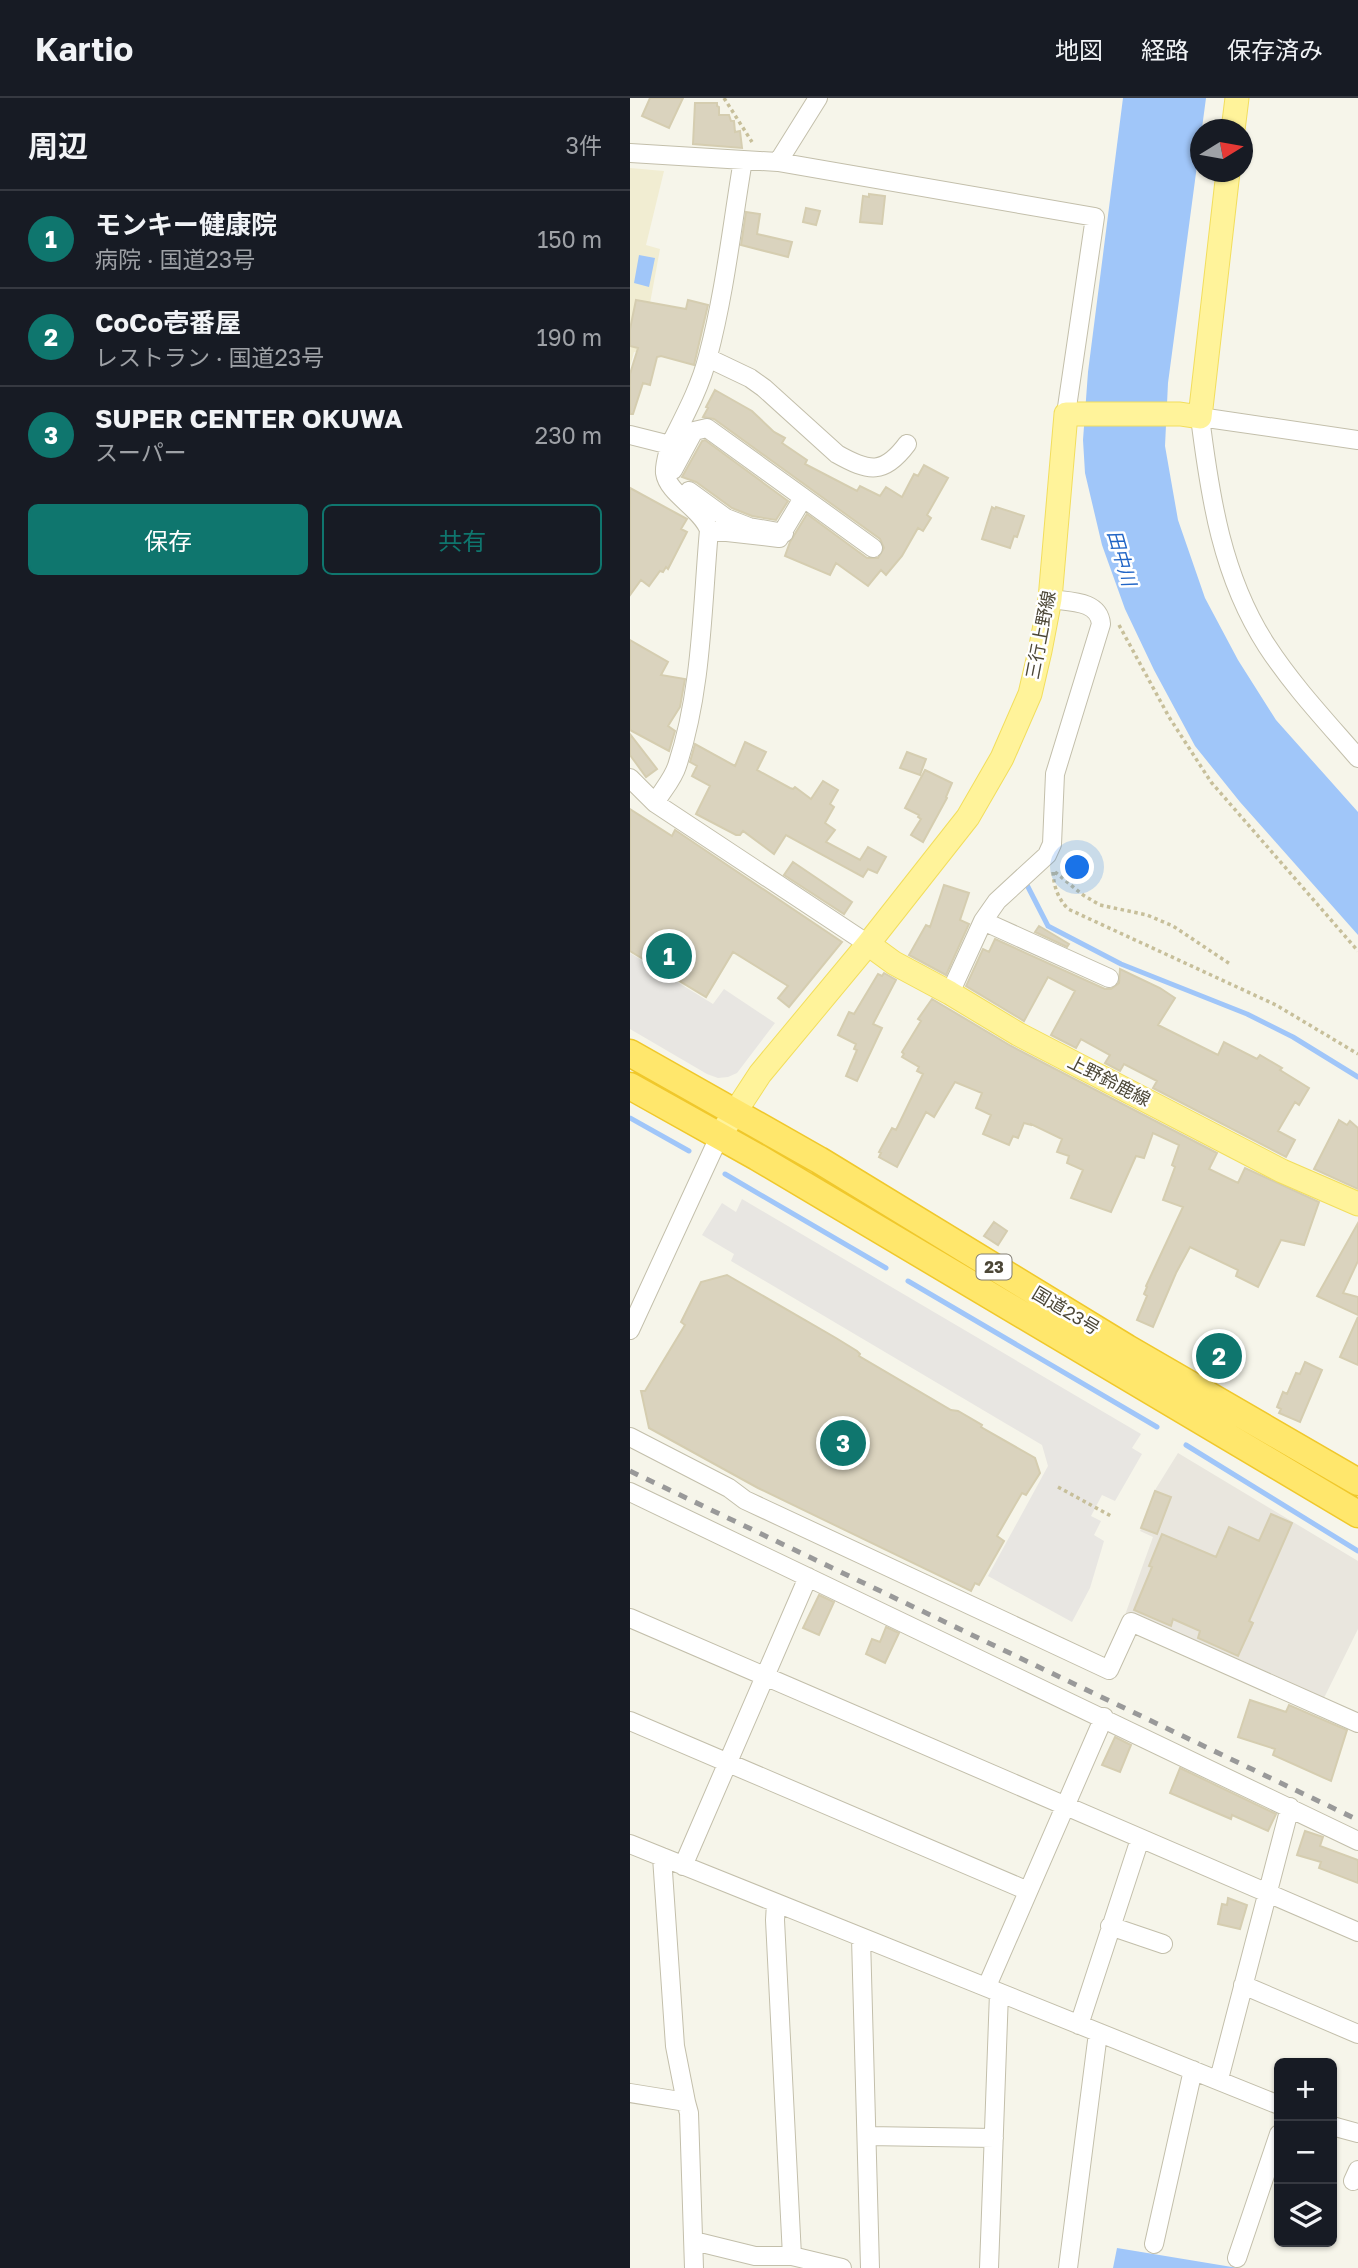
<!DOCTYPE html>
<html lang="ja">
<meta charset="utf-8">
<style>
body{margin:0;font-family:"Golos Text","Noto Sans JP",sans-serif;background:#20242c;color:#f1f3f6}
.controls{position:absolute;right:21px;bottom:21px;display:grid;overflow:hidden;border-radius:10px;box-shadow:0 2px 5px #0004}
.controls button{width:63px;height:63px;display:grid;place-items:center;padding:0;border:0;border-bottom:2px solid #363941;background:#171b24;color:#f1f3f6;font:35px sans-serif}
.compass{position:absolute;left:560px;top:21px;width:63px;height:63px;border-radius:50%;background:#171b24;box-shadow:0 2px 5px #0004;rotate:79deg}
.you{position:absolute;left:448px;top:770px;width:24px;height:24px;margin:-18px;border:5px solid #fff;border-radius:50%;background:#1a73e8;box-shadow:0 0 0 10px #1a73e833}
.badge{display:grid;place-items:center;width:46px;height:46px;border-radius:50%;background:#0f766e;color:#fff;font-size:23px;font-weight:700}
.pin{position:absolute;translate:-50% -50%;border:4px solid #fff;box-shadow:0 2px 7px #0006}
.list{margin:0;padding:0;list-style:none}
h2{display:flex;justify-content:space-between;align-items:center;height:91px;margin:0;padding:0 28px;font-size:30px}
h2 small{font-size:23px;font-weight:400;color:#9ea1a6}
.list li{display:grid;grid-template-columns:46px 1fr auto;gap:21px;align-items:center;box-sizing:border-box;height:98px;padding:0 28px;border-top:2px solid #363941}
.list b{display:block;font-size:26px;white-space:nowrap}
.list p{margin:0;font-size:23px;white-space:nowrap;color:#9ea1a6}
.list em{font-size:23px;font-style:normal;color:#9ea1a6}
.actions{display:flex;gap:14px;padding:21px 28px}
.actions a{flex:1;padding:16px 0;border:2px solid #0f766e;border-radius:10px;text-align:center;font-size:24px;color:#0f766e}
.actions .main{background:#0f766e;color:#fff}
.icon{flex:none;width:38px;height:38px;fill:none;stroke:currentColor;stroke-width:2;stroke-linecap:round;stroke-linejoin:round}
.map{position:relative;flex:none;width:728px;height:2170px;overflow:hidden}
header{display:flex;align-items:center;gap:42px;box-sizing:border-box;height:98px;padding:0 35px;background:#171b24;border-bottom:2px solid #363941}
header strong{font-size:33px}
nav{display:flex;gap:38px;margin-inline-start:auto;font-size:24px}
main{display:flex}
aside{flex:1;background:#171b24}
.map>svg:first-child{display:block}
.industrial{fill:#e9e6de}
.education{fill:#f1edd2}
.parking{fill:#e8e6e2}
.water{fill:#a0c6f9}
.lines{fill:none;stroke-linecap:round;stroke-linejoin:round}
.stream{stroke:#a0c6f9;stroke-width:5}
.building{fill:#dad3be;stroke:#d5cdb0;stroke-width:2}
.minor-casing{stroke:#c3bfab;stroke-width:20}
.major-casing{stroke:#f2de5d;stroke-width:25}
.highway-casing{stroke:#f0c82b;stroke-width:29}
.path{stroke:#c7bf9a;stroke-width:3.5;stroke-dasharray:3.5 3.5;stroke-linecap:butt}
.minor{stroke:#fff;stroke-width:18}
.major{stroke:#fff39a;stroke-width:23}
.highway{stroke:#ffe76c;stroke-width:26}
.rail{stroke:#999;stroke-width:5;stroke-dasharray:9 9;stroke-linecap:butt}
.labels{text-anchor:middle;stroke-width:5;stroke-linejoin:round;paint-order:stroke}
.shield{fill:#fff;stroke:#827e73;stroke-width:2}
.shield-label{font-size:16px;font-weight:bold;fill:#4c4737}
.street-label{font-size:18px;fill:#4c4737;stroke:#fff}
.water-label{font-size:19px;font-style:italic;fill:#2165c6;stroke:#fff}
</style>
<header>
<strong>Kartio</strong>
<nav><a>地図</a><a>経路</a><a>保存済み</a></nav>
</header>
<main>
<aside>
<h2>周辺<small>3件</small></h2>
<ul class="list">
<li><span class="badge">1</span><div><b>モンキー健康院</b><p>病院 · 国道23号</p></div><em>150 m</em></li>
<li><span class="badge">2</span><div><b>CoCo壱番屋</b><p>レストラン · 国道23号</p></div><em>190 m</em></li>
<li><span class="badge">3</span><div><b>SUPER CENTER OKUWA</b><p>スーパー</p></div><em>230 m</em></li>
</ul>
<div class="actions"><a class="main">保存</a><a>共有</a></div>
</aside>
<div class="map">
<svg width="728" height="2170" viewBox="0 0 728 2170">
<rect width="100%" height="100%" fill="#f6f5ea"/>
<path class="industrial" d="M 548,1355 L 728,1463 L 728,1531 L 694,1600 L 611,1562 L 495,1517 L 523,1439 L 510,1433 L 525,1392 Z"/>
<path class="education" d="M 0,70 L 34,73 L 16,147 L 30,151 L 11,254 L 4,254 L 0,269 Z"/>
<path class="parking" d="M 0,855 L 83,906 L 94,891 L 145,925 L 107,975 L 98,979 L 88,980 L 77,976 L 0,931 Z
M 112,1101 L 511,1336 L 502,1350 L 512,1356 L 485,1403 L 472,1397 L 461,1418 L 471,1423 L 464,1437 L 474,1443 L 460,1490 L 442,1524 L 358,1478 L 418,1368 L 412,1347 L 101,1163 L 104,1156 L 72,1137 L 92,1105 L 106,1114 Z"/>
<path class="water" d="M 493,0 L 576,0 L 538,285 L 535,348 L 548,422 L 575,500 L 608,562 L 646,622 L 728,714 L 728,837 L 610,704 L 565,648 L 524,572 L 495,511 L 472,447 L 455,375 L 453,342 L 458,274 Z
M 9,157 L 25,160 L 19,189 L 4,185 Z
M 487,2150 L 608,2170 L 483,2170 Z"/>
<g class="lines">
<path class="stream" d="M 397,787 L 418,828 L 491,866 L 617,916 L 663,939 L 728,979
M 0,1020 L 59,1053
M 95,1076 L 256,1170
M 278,1183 L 527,1329
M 556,1347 L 728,1453"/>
</g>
<path class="building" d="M 20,0 L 53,0 L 39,30 L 12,18 Z
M 65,5 L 87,5 L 87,8 L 89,9 L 89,17 L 99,17 L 101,23 L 104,23 L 105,34 L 110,33 L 112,50 L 63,46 Z
M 239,96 L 255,98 L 252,126 L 230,124 L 233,98 L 239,99 Z
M 176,110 L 190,113 L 186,127 L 173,124 Z
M 116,114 L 130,116 L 127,136 L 162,144 L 158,159 L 111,147 Z
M 6,202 L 56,211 L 58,202 L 78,207 L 64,267 L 31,258 L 27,259 L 20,287 L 13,285 L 3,316 L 0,316 L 0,276 L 8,250 L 0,248 L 0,231 Z
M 85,292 L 122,313 L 144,334 L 155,340 L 152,345 L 177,362 L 175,366 L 227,393 L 230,388 L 250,398 L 256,389 L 272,399 L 284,376 L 288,378 L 294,367 L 318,380 L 297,417 L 301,420 L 293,433 L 288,430 L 272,458 L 256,477 L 251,472 L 238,488 L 206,465 L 200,477 L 155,458 L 160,444 L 177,416 L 237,460 L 248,460 L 254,450 L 250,441 L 84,321 L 73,319 L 78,310 L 76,309 Z
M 75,342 L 158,403 L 146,422 L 122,418 L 102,410 L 66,384 L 52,379 L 72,343 Z
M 0,390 L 57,421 L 51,431 L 57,434 L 38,471 L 36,469 L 33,474 L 30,473 L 19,488 L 11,482 L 0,497 Z
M 362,409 L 365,411 L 366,409 L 394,418 L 387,439 L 384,438 L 380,450 L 352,441 Z
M 0,542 L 38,564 L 31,577 L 55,581 L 50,609 L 38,628 L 45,633 L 39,653 L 0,632 Z
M 0,636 L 27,671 L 16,679 L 0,657 Z
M 115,644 L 136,654 L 127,672 L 160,690 L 163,691 L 165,689 L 181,701 L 193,683 L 208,692 L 200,706 L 204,709 L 195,725 L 205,732 L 196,744 L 230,762 L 238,749 L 256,759 L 247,775 L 238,771 L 233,779 L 156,737 L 144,756 L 113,733 L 110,737 L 106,737 L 66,716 L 80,688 L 62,678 L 67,668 L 60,664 L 65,646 L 105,668 Z
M 277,654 L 296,661 L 290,677 L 270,670 Z
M 295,672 L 322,685 L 316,699 L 317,700 L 293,744 L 281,737 L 291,721 L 288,719 L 289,717 L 275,710 Z
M 0,711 L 42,738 L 45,732 L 54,738 L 212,844 L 159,909 L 148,900 L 158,888 L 103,854 L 76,899 L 0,853 Z
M 163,764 L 222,804 L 214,816 L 154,777 Z
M 314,787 L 339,795 L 330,822 L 339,826 L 316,877 L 279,857 L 296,827 L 300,829 Z
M 409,828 L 439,846 L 437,849 L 405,834 Z
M 365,841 L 475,891 L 481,891 L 489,885 L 490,871 L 530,890 L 545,900 L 528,927 L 588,957 L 594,944 L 627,961 L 630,957 L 652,970 L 650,972 L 679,990 L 669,1007 L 665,1004 L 648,1033 L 665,1042 L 656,1059 L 523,990 L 527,983 L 494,966 L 490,973 L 475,965 L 480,957 L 451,941 L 446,950 L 421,937 L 445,893 L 418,879 L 394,923 L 336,888 L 353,851 L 359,854 Z
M 254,875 L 266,882 L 243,926 L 252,930 L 227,983 L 216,978 L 227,952 L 224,951 L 226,946 L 208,937 L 219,914 L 224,916 L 248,876 L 252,878 Z
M 302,901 L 381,948 L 587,1055 L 579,1071 L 608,1085 L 615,1070 L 689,1104 L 674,1147 L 651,1142 L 628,1189 L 606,1178 L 608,1172 L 560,1149 L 546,1175 L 523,1229 L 507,1222 L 517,1198 L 514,1196 L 517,1189 L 516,1188 L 553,1109 L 533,1102 L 545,1069 L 542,1067 L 549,1047 L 523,1035 L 514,1060 L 506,1058 L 481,1114 L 441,1100 L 453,1072 L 437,1065 L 439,1058 L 427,1054 L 432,1041 L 401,1026 L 401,1027 L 394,1025 L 388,1040 L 383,1038 L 379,1047 L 353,1036 L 361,1017 L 346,1010 L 352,995 L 325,984 L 304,1019 L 296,1014 L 267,1069 L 249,1059 L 251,1055 L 249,1054 L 262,1030 L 266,1032 L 293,976 L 287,973 L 289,969 L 272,959 L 274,956 L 272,954 L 291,923 L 288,921 Z
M 709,1022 L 717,1027 L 720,1023 L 728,1030 L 728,1091 L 684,1071 Z
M 364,1124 L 377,1133 L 368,1147 L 354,1138 Z
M 728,1125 L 728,1163 L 713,1195 L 728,1199 L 728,1217 L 687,1198 Z
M 97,1177 L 206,1240 L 227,1253 L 230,1256 L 229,1258 L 321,1312 L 328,1313 L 352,1327 L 351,1329 L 405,1360 L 410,1375 L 396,1397 L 392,1395 L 367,1438 L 374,1443 L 349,1487 L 345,1485 L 341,1493 L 128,1390 L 19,1330 L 11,1293 L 15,1293 L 55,1227 L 51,1224 L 71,1184 Z
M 728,1219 L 728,1267 L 710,1259 Z
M 586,1236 L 607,1245 L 593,1278 L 572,1269 Z
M 675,1264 L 692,1272 L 670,1324 L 649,1315 L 651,1311 L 647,1309 L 653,1294 L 657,1296 L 666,1275 L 670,1276 Z
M 525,1393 L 541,1399 L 527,1436 L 511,1430 Z
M 641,1416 L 662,1425 L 619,1523 L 623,1525 L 608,1558 L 568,1540 L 570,1533 L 543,1521 L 541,1528 L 504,1512 L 522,1469 L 519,1468 L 532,1436 L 586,1459 L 599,1429 L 629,1443 Z
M 189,1497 L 204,1504 L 189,1537 L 173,1530 Z
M 256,1529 L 269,1535 L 255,1565 L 236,1556 L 242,1541 L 250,1544 Z
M 620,1602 L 656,1614 L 659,1607 L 717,1632 L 701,1683 L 643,1657 L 645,1651 L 608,1639 Z
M 485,1639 L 501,1647 L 490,1674 L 472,1667 Z
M 550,1670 L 646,1716 L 638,1733 L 602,1717 L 601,1721 L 540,1695 Z
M 675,1733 L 693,1739 L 690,1748 L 728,1762 L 728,1785 L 689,1770 L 691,1764 L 667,1757 Z
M 598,1800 L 617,1807 L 610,1831 L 588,1826 L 592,1806 L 597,1807 Z"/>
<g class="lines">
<g class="minor-casing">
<path id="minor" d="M 0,55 L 148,64 L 465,119 L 436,316
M 148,64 L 188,0
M 78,260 L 120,280 L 134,290 L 207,356 C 239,374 254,377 277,346
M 0,337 L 40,347 C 54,319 70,290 78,258 C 95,194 102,127 113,62
M 728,342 L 570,319 C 580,399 592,479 637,548 C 663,588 697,624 728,660
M 35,374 L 43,372 L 64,333 L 77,330 L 243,450
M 59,393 L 96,420 L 119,429 L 154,435
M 79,432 L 149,440 L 173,400
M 0,680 L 25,705 L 238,846
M 25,705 C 32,693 43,681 47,668 C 72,593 72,510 79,432 C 71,410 38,396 35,375 C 34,367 38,356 40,347
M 353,823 L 479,880
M 320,895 L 353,823 L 367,803 L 417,757 L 422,746 L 425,676 L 471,526 C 469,502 439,504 420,501
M 0,1232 L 89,1039
M 0,1339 L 99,1390 L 115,1402 L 479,1572 L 501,1524 L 728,1625
M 0,1394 L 728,1743
M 0,1520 L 728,1834
M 0,1623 L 398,1793
M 0,1746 L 649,2007
M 53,1768 L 178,1479
M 146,1805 L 145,1822 L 162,2158
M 480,1828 L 533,1846
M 231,1840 L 240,2170
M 613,1887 L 728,1936
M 357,1888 L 474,1619
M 449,1927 L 510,1741
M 589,1981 L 660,1709
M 0,1995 L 56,2004 L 45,1948 L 32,1759
M 56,2004 L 59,2015 L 64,2170
M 702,2028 L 728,2035
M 237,2038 L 364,2040
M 723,2083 L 728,2072
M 64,2143 L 125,2158 L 162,2158 L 212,2170
M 524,2146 L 563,1972
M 607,2160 L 649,2036
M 359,2170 L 369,1895
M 438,2170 L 468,1935"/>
</g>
<g class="major-casing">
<path id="major" d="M 603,32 L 607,0
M 238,846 L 264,865 L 320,895 L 388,936 L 652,1073 L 728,1106
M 96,1028 L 130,976 L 238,846 L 338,719 L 372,660 L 400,596 L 410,553 L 420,501 L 436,316 L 550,316 L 570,319 L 598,74"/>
</g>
<g class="highway-casing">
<path id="highway" d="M 0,955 L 189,1062 L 497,1250 L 728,1384
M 0,988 L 127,1059 L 728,1416"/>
</g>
<path class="path" d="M 94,0 L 122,44
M 489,527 L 539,619 L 581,684 L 728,853
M 423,774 C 424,790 428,800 438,811 L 646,907 L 728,956
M 425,774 L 453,797 L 470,807 L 517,817 L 543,828 L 600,866
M 428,1389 L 481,1418"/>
<use href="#minor" class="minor"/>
<use href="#major" class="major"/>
<use href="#highway" class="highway"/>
<path class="rail" d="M 0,1373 L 728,1722"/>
</g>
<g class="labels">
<rect class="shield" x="346.5" y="1156.5" width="35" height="25" rx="5"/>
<g class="shield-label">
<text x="364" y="1175">23</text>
</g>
<g class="street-label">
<text transform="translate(411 537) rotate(-79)" y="6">三行上野線</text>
<text transform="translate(479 983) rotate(27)" y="6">上野鈴鹿線</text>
<text transform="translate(436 1213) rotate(31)" y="6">国道23号</text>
</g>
<g class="water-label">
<text transform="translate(492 460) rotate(74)" y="7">田中川</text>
</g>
</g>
</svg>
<div class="controls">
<button>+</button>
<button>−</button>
<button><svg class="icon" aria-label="layers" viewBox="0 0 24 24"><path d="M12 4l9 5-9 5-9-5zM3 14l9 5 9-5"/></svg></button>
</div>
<svg class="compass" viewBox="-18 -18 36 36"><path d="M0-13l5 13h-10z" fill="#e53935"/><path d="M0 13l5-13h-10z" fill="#9ea1a6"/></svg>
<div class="you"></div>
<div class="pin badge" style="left:39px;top:858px">1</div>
<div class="pin badge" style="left:589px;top:1258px">2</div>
<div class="pin badge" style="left:213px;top:1345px">3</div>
</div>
</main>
